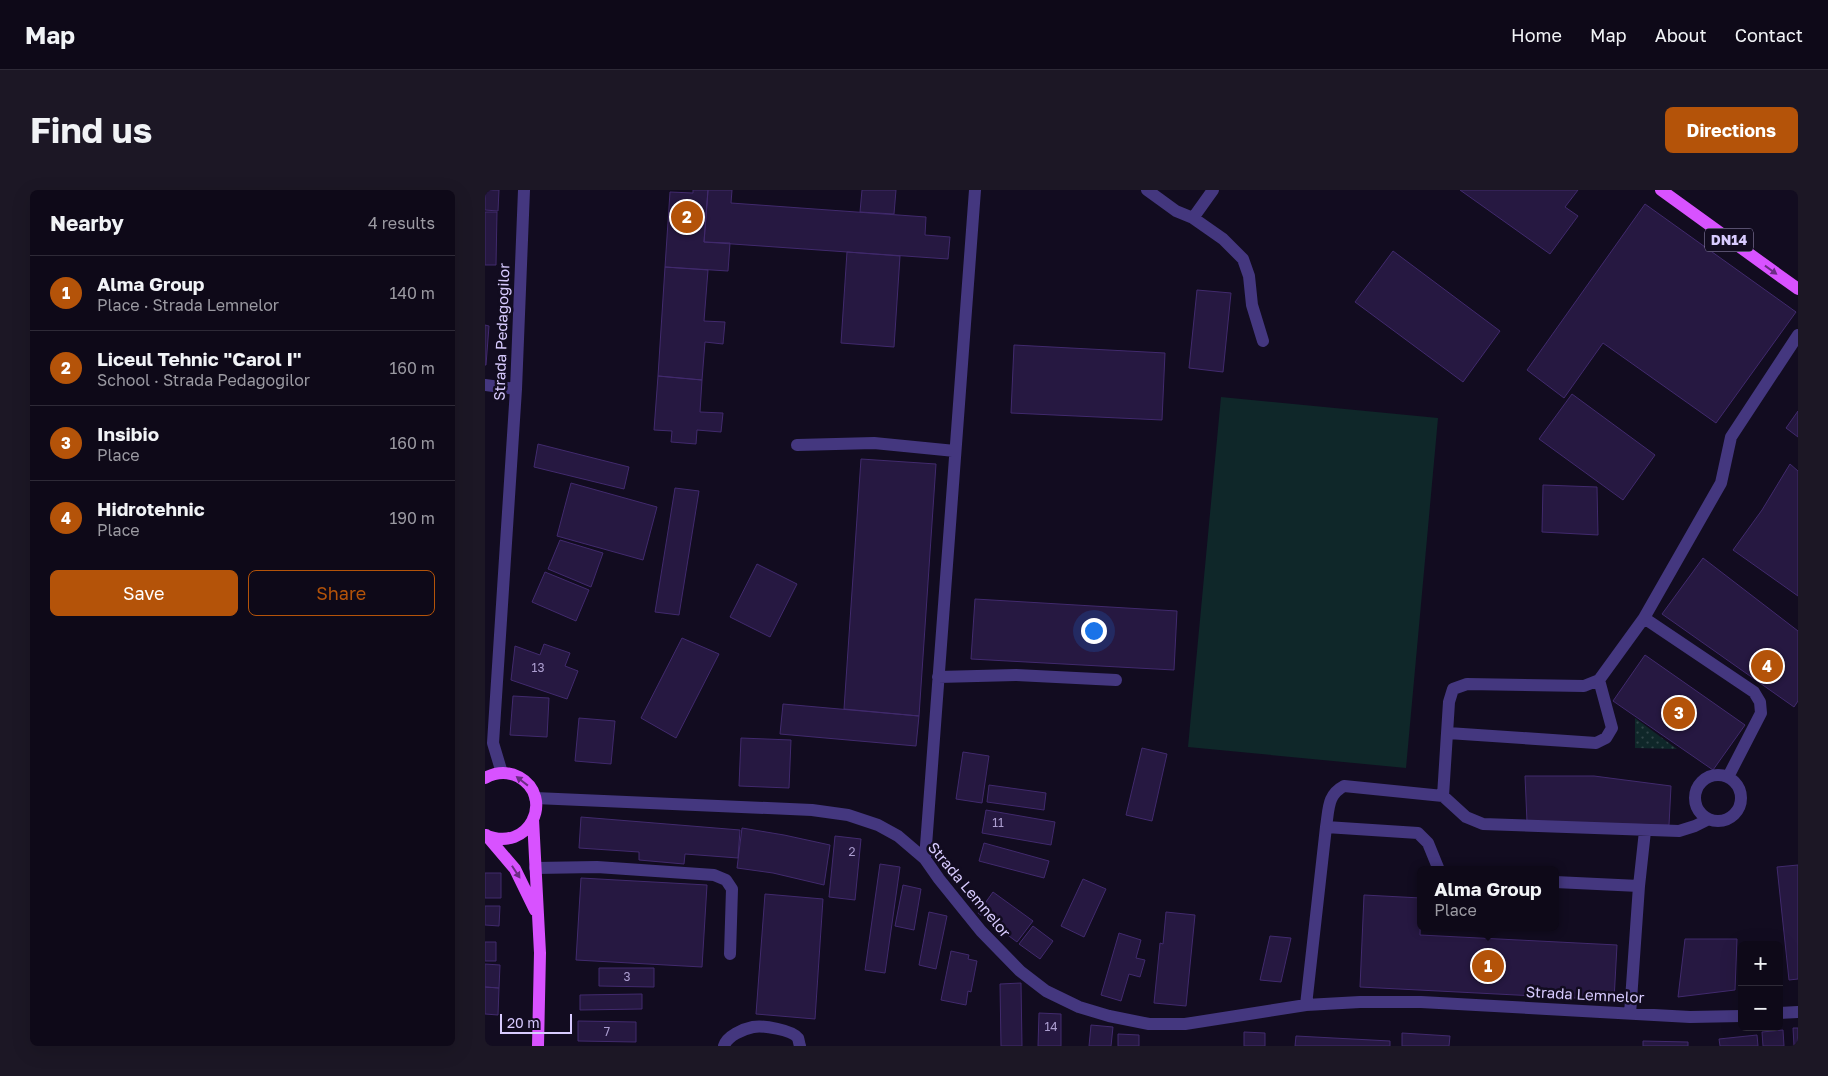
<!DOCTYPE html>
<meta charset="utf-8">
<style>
body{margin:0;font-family:"Golos Text",sans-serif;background:#1c1725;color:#f1f3f6}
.controls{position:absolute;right:15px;bottom:15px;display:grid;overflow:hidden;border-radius:8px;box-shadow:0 5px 20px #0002}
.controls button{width:45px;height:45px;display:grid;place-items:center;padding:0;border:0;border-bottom:1px solid #2e2a37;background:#0e0918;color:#f1f3f6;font:25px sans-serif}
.scale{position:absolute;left:15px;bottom:12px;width:72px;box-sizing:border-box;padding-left:5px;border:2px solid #d8cbff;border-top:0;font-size:14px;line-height:18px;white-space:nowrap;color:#d8cbff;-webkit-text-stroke:4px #120c20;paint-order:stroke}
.you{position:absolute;left:608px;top:440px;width:18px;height:18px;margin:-12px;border:4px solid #fff;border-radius:50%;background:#1a73e8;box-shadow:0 0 0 8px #1a73e833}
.badge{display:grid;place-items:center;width:32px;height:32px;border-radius:50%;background:#b45309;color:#fff;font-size:16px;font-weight:700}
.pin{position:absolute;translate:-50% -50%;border:2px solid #fff;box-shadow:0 1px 5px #0006}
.popup{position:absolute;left:932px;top:676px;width:142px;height:65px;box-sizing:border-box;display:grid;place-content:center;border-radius:8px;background:#0e0918;filter:drop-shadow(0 1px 4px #0005);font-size:16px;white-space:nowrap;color:#9b9aa2}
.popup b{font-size:19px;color:#f1f3f6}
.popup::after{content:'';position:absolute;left:50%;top:100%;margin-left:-10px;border:10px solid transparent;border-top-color:#0e0918}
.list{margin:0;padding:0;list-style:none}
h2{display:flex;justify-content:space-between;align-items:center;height:65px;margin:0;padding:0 20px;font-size:21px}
h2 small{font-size:16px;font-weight:400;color:#9b9aa2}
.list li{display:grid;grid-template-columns:32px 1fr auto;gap:15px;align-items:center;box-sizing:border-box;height:75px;padding:0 20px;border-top:1px solid #2e2a37}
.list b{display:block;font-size:19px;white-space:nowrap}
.list p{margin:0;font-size:16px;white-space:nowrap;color:#9b9aa2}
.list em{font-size:16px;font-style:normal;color:#9b9aa2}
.actions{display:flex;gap:10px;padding:15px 20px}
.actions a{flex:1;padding:11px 0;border:1px solid #b45309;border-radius:8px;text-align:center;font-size:18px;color:#b45309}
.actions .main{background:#b45309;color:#fff}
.map{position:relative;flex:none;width:1313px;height:856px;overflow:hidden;border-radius:8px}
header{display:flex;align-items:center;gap:30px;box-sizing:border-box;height:70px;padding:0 25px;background:#0e0918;border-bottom:1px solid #2e2a37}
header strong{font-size:24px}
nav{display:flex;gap:28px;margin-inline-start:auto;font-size:18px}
.intro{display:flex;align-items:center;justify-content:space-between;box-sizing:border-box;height:120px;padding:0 30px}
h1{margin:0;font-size:35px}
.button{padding:12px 22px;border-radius:8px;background:#b45309;color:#fff;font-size:18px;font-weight:700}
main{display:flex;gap:30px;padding:0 30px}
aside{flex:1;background:#0e0918;border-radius:8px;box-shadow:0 5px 20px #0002}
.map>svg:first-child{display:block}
.grass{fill:url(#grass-dots)}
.park{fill:#0f2729}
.building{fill:#261841;stroke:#412a6d}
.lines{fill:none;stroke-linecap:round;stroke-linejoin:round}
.minor{stroke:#44377f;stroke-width:12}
.major{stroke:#d852ff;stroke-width:12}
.oneway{fill:#6b2c84}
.labels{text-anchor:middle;stroke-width:5;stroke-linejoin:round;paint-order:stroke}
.number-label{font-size:12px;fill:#ac9ed0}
.shield{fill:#120c20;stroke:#9d92bc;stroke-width:1}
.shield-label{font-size:14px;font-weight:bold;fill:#d8cbff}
.street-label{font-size:15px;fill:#d8cbff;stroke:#120c20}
</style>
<header>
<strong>Map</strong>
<nav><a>Home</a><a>Map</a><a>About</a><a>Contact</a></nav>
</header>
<div class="intro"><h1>Find us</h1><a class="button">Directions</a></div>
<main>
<aside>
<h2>Nearby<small>4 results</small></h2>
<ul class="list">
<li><span class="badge">1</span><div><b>Alma Group</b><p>Place · Strada Lemnelor</p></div><em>140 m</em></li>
<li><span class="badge">2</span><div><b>Liceul Tehnic &quot;Carol I&quot;</b><p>School · Strada Pedagogilor</p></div><em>160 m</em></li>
<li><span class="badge">3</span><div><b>Insibio</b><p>Place</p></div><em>160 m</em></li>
<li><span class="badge">4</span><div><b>Hidrotehnic</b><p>Place</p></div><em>190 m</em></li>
</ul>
<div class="actions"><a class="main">Save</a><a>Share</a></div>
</aside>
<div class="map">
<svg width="1313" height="856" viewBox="0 0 1313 856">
<defs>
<pattern id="grass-dots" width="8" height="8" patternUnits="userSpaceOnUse" patternTransform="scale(1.25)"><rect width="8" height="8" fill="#0f2729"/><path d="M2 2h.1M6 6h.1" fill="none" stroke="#314549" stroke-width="1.8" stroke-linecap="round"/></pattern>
</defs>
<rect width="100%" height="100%" fill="#120c20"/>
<path class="grass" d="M 1150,528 L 1192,559 L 1150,558 Z"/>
<path class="park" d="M 736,207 L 953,228 L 921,578 L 703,557 Z"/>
<path class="building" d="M 0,0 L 14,0 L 13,21 L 0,20 Z
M 208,0 L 223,0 L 219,52 L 245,53 L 243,81 L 180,77 L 185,2 L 208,3 Z
M 223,0 L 247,0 L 246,13 L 441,27 L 440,45 L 465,47 L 463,69 L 219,52 Z
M 377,0 L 411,0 L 409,24 L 375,22 Z
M 975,0 L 1093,0 L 1080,17 L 1093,26 L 1065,64 Z
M 1160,14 L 1311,122 L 1231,233 L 1118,153 L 1079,208 L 1042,180 Z
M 0,22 L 12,22 L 11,75 L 0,75 Z
M 908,61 L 1015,141 L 978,192 L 870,112 Z
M 362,62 L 415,66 L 409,157 L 356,153 Z
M 180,77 L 223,80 L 219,131 L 240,132 L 238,154 L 220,152 L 217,190 L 173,186 Z
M 712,100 L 746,103 L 738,182 L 704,178 Z
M 0,135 L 4,136 L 1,175 L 0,175 Z
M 529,155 L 680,163 L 677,230 L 526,223 Z
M 173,186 L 217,190 L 215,222 L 238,223 L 236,242 L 212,240 L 211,254 L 186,252 L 187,241 L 169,240 Z
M 1087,204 L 1170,265 L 1138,310 L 1054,249 Z
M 1313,221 L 1313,247 L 1301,238 Z
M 53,254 L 144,277 L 139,299 L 49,277 Z
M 376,269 L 451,274 L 434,526 L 359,519 Z
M 1305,274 L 1313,281 L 1313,406 L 1248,360 L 1277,320 Z
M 86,293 L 172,317 L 158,370 L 72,346 Z
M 1058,295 L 1112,297 L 1113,345 L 1057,342 Z
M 190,298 L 214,301 L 194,425 L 170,422 Z
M 75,350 L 118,363 L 106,397 L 63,379 Z
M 1218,368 L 1313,441 L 1313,511 L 1309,517 L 1177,424 Z
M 272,374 L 312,394 L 285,447 L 245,427 Z
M 60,382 L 104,400 L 91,431 L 47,412 Z
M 490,409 L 692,421 L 689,480 L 486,469 Z
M 197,448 L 234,464 L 191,548 L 156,528 Z
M 59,454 L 85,463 L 80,476 L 93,481 L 82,509 L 26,490 L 30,456 L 55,465 Z
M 1160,465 L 1260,535 L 1228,580 L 1128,511 Z
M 28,506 L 64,508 L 62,547 L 25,545 Z
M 298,514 L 434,526 L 431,556 L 295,544 Z
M 94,528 L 130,531 L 126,574 L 90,571 Z
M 256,548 L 306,550 L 304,598 L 254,596 Z
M 657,558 L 682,564 L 667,631 L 641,625 Z
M 478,562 L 504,566 L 497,613 L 471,609 Z
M 1040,586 L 1109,586 L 1186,596 L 1184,635 L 1042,632 Z
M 504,595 L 561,603 L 559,620 L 502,612 Z
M 501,620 L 570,632 L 566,655 L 497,643 Z
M 96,627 L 255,640 L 253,668 L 200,664 L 199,674 L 154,670 L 154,662 L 94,658 Z
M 257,638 L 299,645 L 345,655 L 339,695 L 288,683 L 252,678 Z
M 350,646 L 376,649 L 370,710 L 344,707 Z
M 499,653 L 564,671 L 559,688 L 494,671 Z
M 395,674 L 415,677 L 400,783 L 380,780 Z
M 1313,675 L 1313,789 L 1304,790 L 1292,677 Z
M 0,683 L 16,683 L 16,708 L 0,708 Z
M 96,688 L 222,695 L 217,777 L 91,770 Z
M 598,689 L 621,699 L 599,747 L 576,736 Z
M 418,695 L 436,699 L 429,740 L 410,736 Z
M 508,702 L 548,731 L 532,752 L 493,723 Z
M 280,704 L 338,709 L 330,829 L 271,824 Z
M 879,705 L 936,708 L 935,745 L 1132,755 L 1129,810 L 875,797 Z
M 0,716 L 15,716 L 14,736 L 0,735 Z
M 444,722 L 462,726 L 451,779 L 434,775 Z
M 681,722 L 710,725 L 701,816 L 669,813 L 675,753 L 678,754 Z
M 548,736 L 568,751 L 555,769 L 534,754 Z
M 634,743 L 656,750 L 651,768 L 660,770 L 655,787 L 644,784 L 636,811 L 616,805 Z
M 785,746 L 806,748 L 796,792 L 775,790 Z
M 1200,749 L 1252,749 L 1250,800 L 1193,807 Z
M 0,752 L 11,752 L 11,771 L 0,771 Z
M 466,761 L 484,765 L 483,769 L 492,771 L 486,802 L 483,801 L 481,815 L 456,810 Z
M 0,774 L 15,775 L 14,798 L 0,797 Z
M 114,778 L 169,778 L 169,797 L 114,796 Z
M 536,793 L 537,856 L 516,856 L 515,794 Z
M 0,797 L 14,798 L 13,825 L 0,824 Z
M 157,804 L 157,819 L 95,820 L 95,805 Z
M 554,823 L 576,824 L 576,856 L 553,856 Z
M 93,831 L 151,832 L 151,852 L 93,851 Z
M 606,835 L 628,837 L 626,856 L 604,856 Z
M 1308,838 L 1313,838 L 1313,856 L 1309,856 Z
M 1298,840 L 1299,856 L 1278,856 L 1277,842 Z
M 759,842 L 780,843 L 780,856 L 759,856 Z
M 917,843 L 965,846 L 964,856 L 917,856 Z
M 633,844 L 654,845 L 654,856 L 633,856 Z
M 1272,845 L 1273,856 L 1235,856 L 1234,849 Z
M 811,846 L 905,851 L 905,856 L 810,856 Z
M 1158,851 L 1203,852 L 1203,856 L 1158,856 Z"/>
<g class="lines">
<path class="minor" d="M 662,0 L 691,21 L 708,28 L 728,0
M 708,28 L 738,49 L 758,69 L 764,86 L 767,115 L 778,151
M 0,195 L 31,199
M 312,255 L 389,253 L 470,261
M 1159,428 L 1269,502 L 1275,512 L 1276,523 L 1243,587
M 453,487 L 531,485 L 631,490
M 963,543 L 1111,553 L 1121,548 L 1127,538 L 1114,490
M 17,583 L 8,553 L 31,199 L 39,0
M1210 608a23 23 0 1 1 46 0a23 23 0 1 1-46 0Z
M 958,606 L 964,512 L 968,499 L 982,494 L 1099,496 L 1114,490 L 1159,428 L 1236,293 L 1246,247 L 1313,145
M 50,608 L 327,620 L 363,625 L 393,635 L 413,646 L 440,669 L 454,689 L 496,741 L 535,781 L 561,801 L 594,817 L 624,826 L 664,834 L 700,834 L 821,815 L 875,812 L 936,812 L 1205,827 L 1257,826
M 841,637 L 933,643 L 943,653 L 954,680
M 440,669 L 490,0
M 50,678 L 112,677 L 229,685 L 241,690 L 247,699 L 245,764
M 1070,692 L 1154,696
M 821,815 L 841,637 C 844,619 842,605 859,596 L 958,606 L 981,627 L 998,634 L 1194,641 L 1210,636 L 1222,630
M 1294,823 L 1313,822
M 1145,824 L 1154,696 L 1160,641
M 239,856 C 242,846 258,839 268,837 C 278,835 307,840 313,848 C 314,851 314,853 315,856"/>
<path class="major" d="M 1176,0 L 1313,99
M 0,588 C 11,582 22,581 34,587 C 70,607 45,664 0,645
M 48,629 L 55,763 L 53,856
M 1,645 L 30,679 L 50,720"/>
</g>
<defs><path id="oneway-solid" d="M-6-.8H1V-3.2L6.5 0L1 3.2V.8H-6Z" transform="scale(1.25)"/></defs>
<g class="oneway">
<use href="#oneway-solid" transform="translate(1286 80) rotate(36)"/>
<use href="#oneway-solid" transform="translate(37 591) rotate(-142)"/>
<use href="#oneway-solid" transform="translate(31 682) rotate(57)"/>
</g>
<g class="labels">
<g class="number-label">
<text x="53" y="482">13</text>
<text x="513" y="637">11</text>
<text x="367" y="666">2</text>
<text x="142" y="791">3</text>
<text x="566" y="841">14</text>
<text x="122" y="846">7</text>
</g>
<rect class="shield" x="1220" y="38.5" width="48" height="23" rx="4"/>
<g class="shield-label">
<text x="1244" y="55">DN14</text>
</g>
<g class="street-label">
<text transform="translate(17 142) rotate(-88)" y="5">Strada Pedagogilor</text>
<text transform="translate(484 700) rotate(50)" y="5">Strada Lemnelor</text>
<text transform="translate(1100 805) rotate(3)" y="5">Strada Lemnelor</text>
</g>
</g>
</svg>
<div class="controls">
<button>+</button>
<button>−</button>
</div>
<div class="scale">20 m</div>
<div class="you"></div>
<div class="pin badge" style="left:1003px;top:776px">1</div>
<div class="popup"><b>Alma Group</b>Place</div>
<div class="pin badge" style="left:202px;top:27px">2</div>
<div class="pin badge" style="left:1194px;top:523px">3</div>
<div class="pin badge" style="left:1282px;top:476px">4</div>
</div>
</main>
